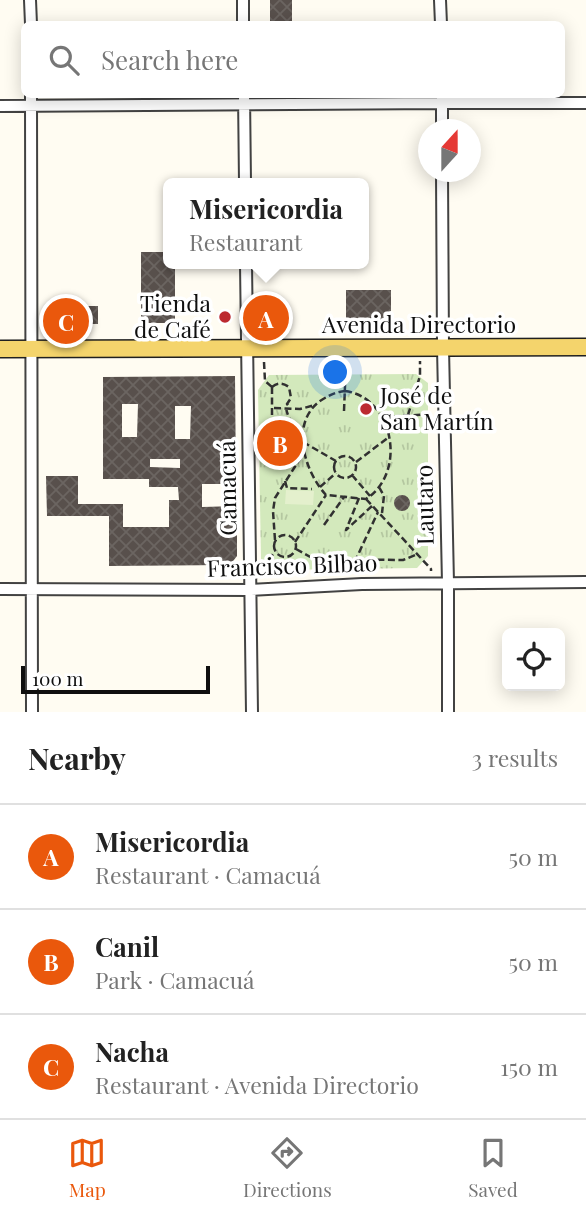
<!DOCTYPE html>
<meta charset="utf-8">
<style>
body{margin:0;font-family:"Playfair Display",serif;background:#f6f6f6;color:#222}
.controls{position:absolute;right:21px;bottom:21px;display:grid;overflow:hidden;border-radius:10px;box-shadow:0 4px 18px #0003}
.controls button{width:63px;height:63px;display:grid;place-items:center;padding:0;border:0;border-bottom:2px solid #e0e0e0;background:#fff;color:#222;font:35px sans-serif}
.compass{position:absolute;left:418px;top:119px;width:63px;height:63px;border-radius:50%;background:#fff;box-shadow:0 4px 18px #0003;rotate:21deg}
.scale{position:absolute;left:21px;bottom:18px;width:189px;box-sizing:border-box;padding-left:7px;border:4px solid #0f0f0f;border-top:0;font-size:19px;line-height:24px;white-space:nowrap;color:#0f0f0f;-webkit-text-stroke:5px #fff;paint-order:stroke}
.you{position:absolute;left:336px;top:373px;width:24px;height:24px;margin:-18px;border:5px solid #fff;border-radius:50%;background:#1a73e8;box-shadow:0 0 0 10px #1a73e833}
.badge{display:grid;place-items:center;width:46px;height:46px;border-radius:50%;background:#ea580c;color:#fff;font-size:23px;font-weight:700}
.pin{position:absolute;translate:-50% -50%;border:4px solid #fff;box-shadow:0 2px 7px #0006}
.popup{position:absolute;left:163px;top:178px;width:206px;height:91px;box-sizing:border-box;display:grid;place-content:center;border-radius:10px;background:#fff;filter:drop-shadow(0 2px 5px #0005);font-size:23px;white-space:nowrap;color:#767676}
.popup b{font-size:26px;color:#222}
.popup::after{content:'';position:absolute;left:50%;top:100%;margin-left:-14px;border:14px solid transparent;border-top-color:#fff}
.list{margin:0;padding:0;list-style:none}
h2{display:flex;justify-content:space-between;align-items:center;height:91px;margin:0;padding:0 28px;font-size:30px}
h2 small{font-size:23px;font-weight:400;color:#767676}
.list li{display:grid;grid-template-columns:46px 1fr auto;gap:21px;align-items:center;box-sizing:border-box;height:105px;padding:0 28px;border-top:2px solid #e0e0e0}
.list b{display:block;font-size:26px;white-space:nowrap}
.list p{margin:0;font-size:23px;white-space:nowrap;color:#767676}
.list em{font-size:23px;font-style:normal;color:#767676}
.icon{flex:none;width:38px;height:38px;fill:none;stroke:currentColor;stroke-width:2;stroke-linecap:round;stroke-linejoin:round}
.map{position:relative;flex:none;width:586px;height:712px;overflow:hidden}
.search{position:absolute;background:#fff;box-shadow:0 4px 18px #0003;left:21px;right:21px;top:21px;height:77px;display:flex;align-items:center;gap:18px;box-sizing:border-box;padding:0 24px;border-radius:10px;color:#767676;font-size:26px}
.sheet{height:406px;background:#fff}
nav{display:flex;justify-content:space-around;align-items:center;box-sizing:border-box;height:98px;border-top:2px solid #e0e0e0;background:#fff;font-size:19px;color:#767676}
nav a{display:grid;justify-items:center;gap:4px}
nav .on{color:#ea580c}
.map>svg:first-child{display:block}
.park{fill:url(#park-tufts)}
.pitch{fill:#e4f0cd}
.building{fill:url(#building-cross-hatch);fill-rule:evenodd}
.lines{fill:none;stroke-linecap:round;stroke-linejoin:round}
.minor-casing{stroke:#424242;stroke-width:14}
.primary-casing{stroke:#202020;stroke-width:19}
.path{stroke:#313131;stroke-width:2.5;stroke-dasharray:7 3.5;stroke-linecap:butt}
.minor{stroke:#fff;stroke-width:10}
.primary{stroke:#f4d46c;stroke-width:16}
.poi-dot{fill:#bc2a30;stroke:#fff;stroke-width:2.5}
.labels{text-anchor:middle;stroke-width:7;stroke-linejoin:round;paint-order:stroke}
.poi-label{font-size:23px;fill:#0f0f0f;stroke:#fff;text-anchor:end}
.street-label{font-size:23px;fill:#0f0f0f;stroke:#fff}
</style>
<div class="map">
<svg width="586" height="712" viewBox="0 0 586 712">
<defs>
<pattern id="park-tufts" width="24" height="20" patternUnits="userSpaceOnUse" patternTransform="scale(1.75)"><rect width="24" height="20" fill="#d3e9bc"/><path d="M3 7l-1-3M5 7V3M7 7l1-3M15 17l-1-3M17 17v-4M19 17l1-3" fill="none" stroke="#b4c7a0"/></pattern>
<pattern id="building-cross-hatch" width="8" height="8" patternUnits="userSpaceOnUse" patternTransform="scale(1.75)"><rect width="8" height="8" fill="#58504c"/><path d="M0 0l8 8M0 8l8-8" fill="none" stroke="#6b6561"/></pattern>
</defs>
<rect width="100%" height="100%" fill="#fffcf2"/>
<path class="park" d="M 416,374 L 428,383 L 428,556 L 417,568 L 277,570 L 261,559 L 258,390 L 269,375 Z"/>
<path class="pitch" d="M 286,490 L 314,491 L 313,505 L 285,504 Z"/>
<path class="building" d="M 270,0 L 292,0 L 292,24 L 270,24 Z
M 141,252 L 168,252 L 168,264 L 175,264 L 175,323 L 141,323 Z
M 346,290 L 391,290 L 391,324 L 346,323 Z
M 77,306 L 98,306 L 98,324 L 59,324 L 51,317 L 51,311 L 77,312 Z
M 235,376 L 236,484 L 202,484 L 202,507 L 237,506 L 237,556 L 230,565 L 109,566 L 109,516 L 47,516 L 46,476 L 78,476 L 78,504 L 123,504 L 123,527 L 169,527 L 169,500 L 179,500 L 178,487 L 149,487 L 149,479 L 103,479 L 103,377 ZM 122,404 L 138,404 L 137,437 L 122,437 ZM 175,406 L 191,406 L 190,439 L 175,439 ZM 150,459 L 180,459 L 180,468 L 150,467 Z
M394 503a8 8 0 1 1 16 0a8 8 0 1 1-16 0Z"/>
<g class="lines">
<g class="minor-casing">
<path id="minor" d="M 30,0 L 31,24
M 243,0 L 243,24
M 440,0 L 441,24
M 31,94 L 32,712
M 244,94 L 245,183
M 442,94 L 442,130
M 0,106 L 442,103 L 586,103
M 442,172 L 443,348 L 448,583 L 448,712
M 246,264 L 252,712
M 0,589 L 251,590 L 362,584 L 586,582"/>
</g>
<g class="primary-casing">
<path id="primary" d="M 0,349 L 586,347"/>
</g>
<path class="path" d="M 264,362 L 265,381 L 272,387
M 272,387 L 272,430 L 302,430
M 272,387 C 278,382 283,383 289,387 L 291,398 L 287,404 L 290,408
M 345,391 C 393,397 408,472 366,499 L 326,495 C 305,472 289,424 320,401 C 328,396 335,392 345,391 Z
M 274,408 L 300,409 L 315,405
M 286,408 C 288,418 292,425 301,429
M 344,411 L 346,361
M 408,415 L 420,376 L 420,361
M 382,417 L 434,414
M 258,430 L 272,430
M 303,442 L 336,461
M334 467a11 11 0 1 1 22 0a11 11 0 1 1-22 0Z
M 356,462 L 389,437
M 352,475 L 370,496
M 285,481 L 287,488 L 312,489
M 320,487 L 336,473
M 379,487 L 384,496 L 382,513
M 359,498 L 346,530 L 372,506
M 366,499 L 431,569 L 431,571
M 324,525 L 344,497
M274 546a11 11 0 1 1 22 0a11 11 0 1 1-22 0Z
M 275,540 L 273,511 L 275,498 L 303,454
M 295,542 L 326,495
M 296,549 L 314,559 L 403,560 L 418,554
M 260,563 L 267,563 L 275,551
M 356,573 L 356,559 L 378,512"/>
<use href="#minor" class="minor"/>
<use href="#primary" class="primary"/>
</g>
<g class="poi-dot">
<circle cx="225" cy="317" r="7"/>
<circle cx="366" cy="409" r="7"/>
</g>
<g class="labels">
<g class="poi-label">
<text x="211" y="312">Tienda<tspan x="211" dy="26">de Café</tspan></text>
<text x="380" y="404" text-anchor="start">José de<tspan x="380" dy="26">San Martín</tspan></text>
</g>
<g class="street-label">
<text x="419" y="333">Avenida Directorio</text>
<text transform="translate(228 488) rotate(-91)" y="8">Camacuá</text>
<text transform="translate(425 505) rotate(-91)" y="8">Lautaro</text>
<text transform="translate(292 566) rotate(-2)" y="8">Francisco Bilbao</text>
</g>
</g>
</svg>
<div class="controls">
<button><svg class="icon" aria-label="locate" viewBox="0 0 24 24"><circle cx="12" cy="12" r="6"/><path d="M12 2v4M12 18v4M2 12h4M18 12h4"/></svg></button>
</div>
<svg class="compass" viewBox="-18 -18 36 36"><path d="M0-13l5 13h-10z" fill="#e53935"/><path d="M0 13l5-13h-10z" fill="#767676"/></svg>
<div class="scale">100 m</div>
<div class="you"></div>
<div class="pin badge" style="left:266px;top:318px">A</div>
<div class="popup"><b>Misericordia</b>Restaurant</div>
<div class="pin badge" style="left:280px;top:443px">B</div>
<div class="pin badge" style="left:66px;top:321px">C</div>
<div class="search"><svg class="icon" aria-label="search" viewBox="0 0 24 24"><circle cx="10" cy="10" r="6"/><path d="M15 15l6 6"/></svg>Search here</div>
</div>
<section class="sheet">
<h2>Nearby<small>3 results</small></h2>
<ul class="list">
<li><span class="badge">A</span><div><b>Misericordia</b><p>Restaurant · Camacuá</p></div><em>50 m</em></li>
<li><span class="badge">B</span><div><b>Canil</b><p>Park · Camacuá</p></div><em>50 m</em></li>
<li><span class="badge">C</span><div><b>Nacha</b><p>Restaurant · Avenida Directorio</p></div><em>150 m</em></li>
</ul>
</section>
<nav>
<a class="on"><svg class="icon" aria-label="map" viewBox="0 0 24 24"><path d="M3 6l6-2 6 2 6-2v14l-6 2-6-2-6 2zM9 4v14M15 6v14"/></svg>Map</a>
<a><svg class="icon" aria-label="directions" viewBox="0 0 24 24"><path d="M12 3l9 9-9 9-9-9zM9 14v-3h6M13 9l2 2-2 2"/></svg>Directions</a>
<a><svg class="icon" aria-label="saved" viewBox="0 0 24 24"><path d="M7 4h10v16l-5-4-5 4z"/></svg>Saved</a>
</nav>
